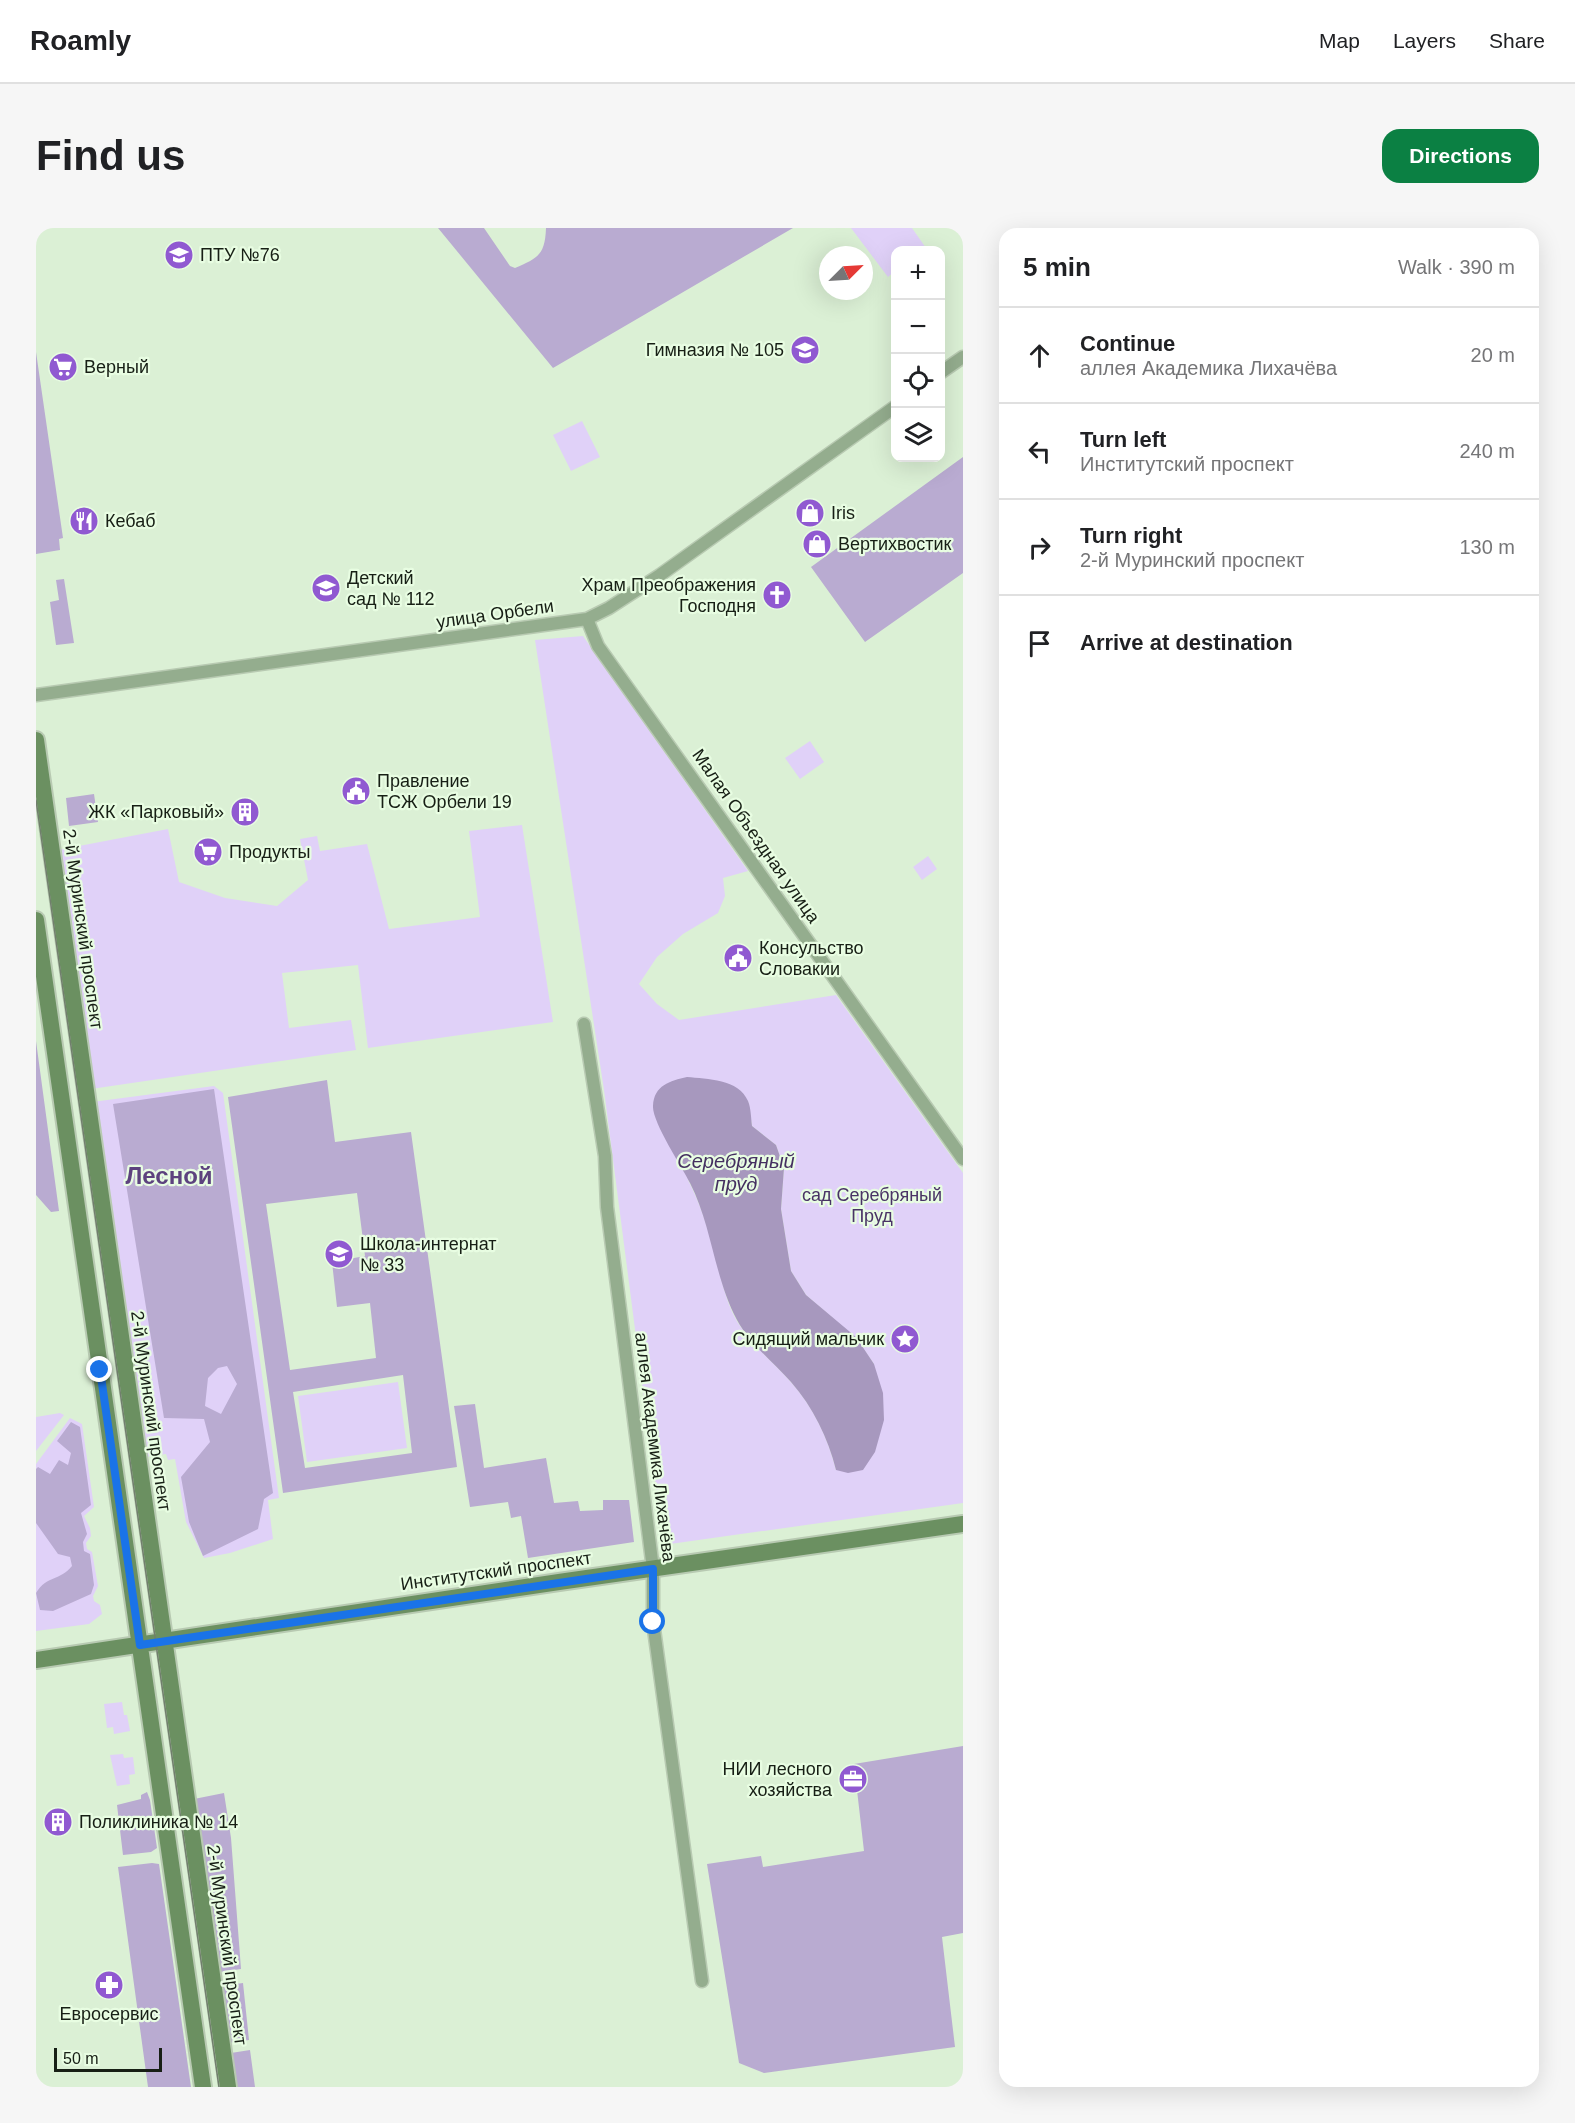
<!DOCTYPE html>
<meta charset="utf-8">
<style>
body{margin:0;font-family:Arial,sans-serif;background:#f6f6f6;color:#202124}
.controls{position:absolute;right:18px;top:18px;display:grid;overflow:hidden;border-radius:12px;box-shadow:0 6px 24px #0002}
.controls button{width:54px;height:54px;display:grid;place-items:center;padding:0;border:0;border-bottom:2px solid #e0e0e0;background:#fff;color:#202124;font:30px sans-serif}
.compass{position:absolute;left:783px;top:18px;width:54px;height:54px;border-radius:50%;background:#fff;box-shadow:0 6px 24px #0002;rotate:66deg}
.scale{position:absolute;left:18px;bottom:15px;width:108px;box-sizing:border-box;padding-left:6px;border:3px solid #171f15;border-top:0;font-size:16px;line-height:21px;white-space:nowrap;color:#171f15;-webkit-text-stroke:4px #e8fde2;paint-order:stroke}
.stop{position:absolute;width:18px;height:18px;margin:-14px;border:4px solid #1a73e8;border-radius:50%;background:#fff}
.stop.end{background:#1a73e8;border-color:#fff;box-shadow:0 2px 6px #0008}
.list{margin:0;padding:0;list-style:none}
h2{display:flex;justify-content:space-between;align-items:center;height:78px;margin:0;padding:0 24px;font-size:26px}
h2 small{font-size:20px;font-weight:400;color:#757577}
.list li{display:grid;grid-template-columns:39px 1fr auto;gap:18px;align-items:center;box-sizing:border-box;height:96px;padding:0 24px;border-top:2px solid #e0e0e0}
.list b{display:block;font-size:22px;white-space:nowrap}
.list p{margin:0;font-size:20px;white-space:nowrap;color:#757577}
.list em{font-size:20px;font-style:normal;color:#757577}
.icon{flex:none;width:33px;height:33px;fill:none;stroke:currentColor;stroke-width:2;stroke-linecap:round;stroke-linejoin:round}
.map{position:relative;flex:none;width:927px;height:1859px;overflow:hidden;border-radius:18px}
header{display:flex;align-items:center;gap:36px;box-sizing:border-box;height:84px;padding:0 30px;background:#fff;border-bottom:2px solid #e0e0e0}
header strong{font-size:28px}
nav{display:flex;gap:33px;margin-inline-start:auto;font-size:21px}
.intro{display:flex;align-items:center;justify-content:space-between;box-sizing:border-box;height:144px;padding:0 36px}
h1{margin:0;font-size:42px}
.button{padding:15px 27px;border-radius:18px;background:#0b8043;color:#fff;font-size:21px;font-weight:700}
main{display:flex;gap:36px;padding:0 36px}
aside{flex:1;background:#fff;border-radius:18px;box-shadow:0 6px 24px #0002}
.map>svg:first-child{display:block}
.green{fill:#e0d1f8;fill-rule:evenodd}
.forest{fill:#b9abd1;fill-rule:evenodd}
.water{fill:#a798be}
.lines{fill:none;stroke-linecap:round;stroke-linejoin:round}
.street-casing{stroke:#b8cab2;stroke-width:15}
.secondary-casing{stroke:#b8cab2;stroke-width:20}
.street{stroke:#94ad8e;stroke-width:12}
.secondary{stroke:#6b9061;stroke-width:16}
.tram{stroke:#717f6d;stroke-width:1.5}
.route{stroke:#1a73e8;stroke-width:8}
.labels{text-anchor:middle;stroke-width:4.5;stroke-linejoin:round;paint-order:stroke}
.poi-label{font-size:18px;fill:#171f15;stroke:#e8fde2;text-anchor:start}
.street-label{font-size:18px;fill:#171f15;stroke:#e8fde2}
.park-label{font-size:18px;fill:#493366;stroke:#e8fde2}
.water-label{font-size:20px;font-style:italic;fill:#442f60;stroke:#e8fde2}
.district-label{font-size:24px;font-weight:bold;fill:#5c427e;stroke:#e8fde2}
</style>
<header>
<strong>Roamly</strong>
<nav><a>Map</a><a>Layers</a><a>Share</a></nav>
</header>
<div class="intro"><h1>Find us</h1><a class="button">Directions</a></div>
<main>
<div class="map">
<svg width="927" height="1859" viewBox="0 0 927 1859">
<rect width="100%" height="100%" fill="#dbf0d5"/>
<path class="green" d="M 815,0 L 876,0 L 890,20 L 887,22 L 860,22 L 859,43 L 852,49 Z
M 546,193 L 564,229 L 535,243 L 517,207 Z
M 547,408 L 712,643 L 687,650 L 689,668 L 682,685 L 647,706 L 621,729 L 603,756 L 621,776 L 643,792 L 800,767 L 927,945 L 927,1275 L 627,1317 L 568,862 L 499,412 ZM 712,873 L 716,898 L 740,917 L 748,940 L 745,981 L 755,1043 L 770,1067 L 820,1110 L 838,1136 L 800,1242 C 792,1210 777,1178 754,1153 C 737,1134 716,1117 702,1095 C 690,1075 686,1053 680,1030 C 673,1003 665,977 652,952 Z
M 774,513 L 788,534 L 764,551 L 749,530 Z
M 486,597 L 517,794 L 332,820 L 322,737 L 246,745 L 253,800 L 315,792 L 320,822 L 55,861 L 22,622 L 132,601 L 143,654 L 189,670 L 241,678 L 272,652 L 264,611 L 281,608 L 284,623 L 331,616 L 353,701 L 444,689 L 433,603 Z
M 892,628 L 901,641 L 886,652 L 877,639 Z
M 178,858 L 187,865 L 243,1270 L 232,1272 L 237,1311 L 194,1325 L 168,1330 L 150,1294 L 139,1231 L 132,1232 L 130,1226 L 109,1229 L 56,874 Z
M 362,1154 L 371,1220 L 271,1234 L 262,1168 Z
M 24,1185 L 28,1187 L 0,1223 L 0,1189 Z
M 34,1190 L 46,1196 L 58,1279 L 48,1288 L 54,1300 L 55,1308 L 50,1315 L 51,1321 L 56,1324 L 62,1358 L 57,1368 L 58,1373 L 64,1377 L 66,1386 L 53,1396 L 0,1403 L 0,1236 Z
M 86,1474 L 88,1487 L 91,1487 L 94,1503 L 78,1506 L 77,1499 L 71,1500 L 68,1476 Z
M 87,1526 L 88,1530 L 97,1529 L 99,1546 L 93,1547 L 94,1556 L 81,1558 L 74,1527 Z"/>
<path class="forest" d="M 402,0 L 448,0 L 474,38 L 479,40 C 502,30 509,27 510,0 L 757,0 L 517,140 Z
M 0,124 L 27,310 L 23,311 L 24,322 L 0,326 Z
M 927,229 L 927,345 L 829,414 L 775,339 Z
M 28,351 L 38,415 L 20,417 L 14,374 L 23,372 L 20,352 Z
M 58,566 L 62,594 L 33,598 L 30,570 Z
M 0,813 L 23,983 L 15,984 L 0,967 Z
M 291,852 L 299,914 L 375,904 L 421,1239 L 247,1265 L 192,869 ZM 321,965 L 329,1028 L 296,1034 L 301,1079 L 334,1075 L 340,1130 L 254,1142 L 230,976 ZM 367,1147 L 376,1225 L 269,1240 L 257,1164 Z
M 178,861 L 237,1265 L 228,1271 L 222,1301 L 167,1328 L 153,1294 L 145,1249 L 174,1214 L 168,1191 L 128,1190 L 77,876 ZM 191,1138 L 201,1156 L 185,1186 L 169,1178 L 172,1150 L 182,1140 Z
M 439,1176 L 448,1240 L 510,1230 L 518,1275 L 542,1273 L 544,1283 L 567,1282 L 567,1272 L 593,1272 L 598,1314 L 492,1330 L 485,1288 L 475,1290 L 472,1274 L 434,1279 L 418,1178 Z
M 35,1194 L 44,1199 L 55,1277 L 45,1285 L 51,1306 L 47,1314 L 48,1323 L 54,1326 L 58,1357 L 55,1366 L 17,1383 L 4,1382 L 0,1365 C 11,1347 24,1353 36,1338 L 34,1329 L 22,1326 L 0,1295 L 0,1241 L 2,1239 L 14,1246 L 23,1232 L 32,1237 L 35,1225 L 21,1213 Z
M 927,1518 L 927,1705 L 906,1709 L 919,1819 L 728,1845 L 703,1835 L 671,1636 L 725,1628 L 727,1639 L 828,1623 L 818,1536 Z
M 111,1564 L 114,1572 L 121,1620 L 115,1624 L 87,1627 L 81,1577 L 105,1571 L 105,1567 Z
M 188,1565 L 195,1610 L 205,1741 L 183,1744 L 158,1571 Z
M 116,1635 L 123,1636 L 155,1859 L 112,1859 L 82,1639 Z
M 207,1755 L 213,1812 L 193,1815 L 185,1758 Z
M 214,1822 L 219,1859 L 199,1859 L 195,1825 Z"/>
<path class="water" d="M 651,849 C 671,851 703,851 712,873 C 715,880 715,890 716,898 L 740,917 L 748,940 L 745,981 L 755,1043 L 770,1067 L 820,1109 L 838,1136 L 847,1165 L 848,1192 L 839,1224 L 827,1242 L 812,1245 L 800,1242 C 792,1210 777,1179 755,1154 C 737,1134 714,1116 701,1092 C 678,1049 676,998 654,955 C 646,939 616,894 617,878 C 618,857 634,853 651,849 Z"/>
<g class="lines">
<g class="street-casing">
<path id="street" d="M 904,145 L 927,129
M 551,391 L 562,418 L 927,931
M 0,467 L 551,391 L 573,380 L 624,347 L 860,178
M 548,796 L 569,928 L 571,979 L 617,1341 L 617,1394 L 666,1753"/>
</g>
<g class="secondary-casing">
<path id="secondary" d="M 0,512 L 192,1859
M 0,692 L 167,1859
M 0,1432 L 523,1354 L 927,1296"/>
</g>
<use href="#street" class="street"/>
<use href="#secondary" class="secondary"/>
<path class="tram" d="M 0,572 L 183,1859"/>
</g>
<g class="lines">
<path class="route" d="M 64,1142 L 104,1417 L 617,1341 L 617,1394"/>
</g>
<defs>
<g id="university-disc" transform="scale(1.5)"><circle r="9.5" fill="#9059d1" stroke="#e8fde2"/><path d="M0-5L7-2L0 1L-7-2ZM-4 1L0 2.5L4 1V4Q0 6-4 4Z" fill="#fff"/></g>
<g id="school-disc" transform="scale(1.5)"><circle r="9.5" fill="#9059d1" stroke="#e8fde2"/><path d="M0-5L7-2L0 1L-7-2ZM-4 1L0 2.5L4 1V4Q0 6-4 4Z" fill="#fff"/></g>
<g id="supermarket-disc" transform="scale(1.5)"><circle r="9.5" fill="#9059d1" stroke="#e8fde2"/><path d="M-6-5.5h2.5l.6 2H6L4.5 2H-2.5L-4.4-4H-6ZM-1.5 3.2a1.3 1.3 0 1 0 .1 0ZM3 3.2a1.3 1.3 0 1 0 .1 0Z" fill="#fff"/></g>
<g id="shop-disc" transform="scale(1.5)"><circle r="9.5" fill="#9059d1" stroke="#e8fde2"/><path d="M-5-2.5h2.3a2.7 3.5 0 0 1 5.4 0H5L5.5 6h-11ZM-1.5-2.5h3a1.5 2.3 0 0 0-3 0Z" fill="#fff"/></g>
<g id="restaurant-disc" transform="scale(1.5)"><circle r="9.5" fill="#9059d1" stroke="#e8fde2"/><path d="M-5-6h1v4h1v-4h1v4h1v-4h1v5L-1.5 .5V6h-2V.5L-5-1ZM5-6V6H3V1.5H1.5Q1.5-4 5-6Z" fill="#fff"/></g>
<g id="church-disc" transform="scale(1.5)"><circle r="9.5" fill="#9059d1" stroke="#e8fde2"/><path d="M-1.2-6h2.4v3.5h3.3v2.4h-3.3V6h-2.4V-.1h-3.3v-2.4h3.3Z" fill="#fff"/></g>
<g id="civic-disc" transform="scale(1.5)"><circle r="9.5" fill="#9059d1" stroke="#e8fde2"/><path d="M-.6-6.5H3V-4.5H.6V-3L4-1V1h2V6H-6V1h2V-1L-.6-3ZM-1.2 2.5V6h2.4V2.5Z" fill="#fff"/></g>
<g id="building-disc" transform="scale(1.5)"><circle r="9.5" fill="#9059d1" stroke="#e8fde2"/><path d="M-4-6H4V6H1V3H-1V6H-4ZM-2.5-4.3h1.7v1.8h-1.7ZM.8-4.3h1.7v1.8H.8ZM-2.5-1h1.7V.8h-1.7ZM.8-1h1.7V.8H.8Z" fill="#fff"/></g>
<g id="sight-disc" transform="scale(1.5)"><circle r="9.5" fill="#9059d1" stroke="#e8fde2"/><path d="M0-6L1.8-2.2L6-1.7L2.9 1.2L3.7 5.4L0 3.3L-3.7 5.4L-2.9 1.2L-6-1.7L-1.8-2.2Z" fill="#fff"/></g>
<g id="office-disc" transform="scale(1.5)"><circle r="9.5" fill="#9059d1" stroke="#e8fde2"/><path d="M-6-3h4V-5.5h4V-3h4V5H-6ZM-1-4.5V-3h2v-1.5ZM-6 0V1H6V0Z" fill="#fff"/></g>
<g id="pharmacy-disc" transform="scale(1.5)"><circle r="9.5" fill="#9059d1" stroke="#e8fde2"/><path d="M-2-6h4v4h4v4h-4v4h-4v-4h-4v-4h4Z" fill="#fff"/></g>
</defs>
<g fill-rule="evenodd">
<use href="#university-disc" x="143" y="27"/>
<use href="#school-disc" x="769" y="122"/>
<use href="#supermarket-disc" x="27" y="139"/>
<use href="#shop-disc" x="774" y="285"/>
<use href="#restaurant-disc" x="48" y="293"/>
<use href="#shop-disc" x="781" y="316"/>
<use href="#school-disc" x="290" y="360"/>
<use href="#church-disc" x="741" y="367"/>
<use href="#civic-disc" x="320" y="563"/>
<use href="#building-disc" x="209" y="584"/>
<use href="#supermarket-disc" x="172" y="624"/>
<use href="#civic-disc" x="702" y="730"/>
<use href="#school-disc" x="303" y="1026"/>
<use href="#sight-disc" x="869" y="1111"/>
<use href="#office-disc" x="817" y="1551"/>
<use href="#building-disc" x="22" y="1594"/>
<use href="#pharmacy-disc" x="73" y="1757"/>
</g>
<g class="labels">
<g class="poi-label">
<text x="164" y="33">ПТУ №76</text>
<text x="748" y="128" text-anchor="end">Гимназия № 105</text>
<text x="48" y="145">Верный</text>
<text x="795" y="291">Iris</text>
<text x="69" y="299">Кебаб</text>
<text x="802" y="322">Вертихвостик</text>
<text x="311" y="356">Детский<tspan x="311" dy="21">сад № 112</tspan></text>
<text x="720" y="363" text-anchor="end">Храм Преображения<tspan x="720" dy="21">Господня</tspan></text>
<text x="341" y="559">Правление<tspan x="341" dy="21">ТСЖ Орбели 19</tspan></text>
<text x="188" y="590" text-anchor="end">ЖК «Парковый»</text>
<text x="193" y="630">Продукты</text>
<text x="723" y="726">Консульство<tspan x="723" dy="21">Словакии</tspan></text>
<text x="324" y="1022">Школа-интернат<tspan x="324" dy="21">№ 33</tspan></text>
<text x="848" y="1117" text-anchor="end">Сидящий мальчик</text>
<text x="796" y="1547" text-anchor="end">НИИ лесного<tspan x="796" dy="21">хозяйства</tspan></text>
<text x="43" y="1600">Поликлиника № 14</text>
<text x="73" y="1792" text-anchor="middle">Евросервис</text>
</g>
<g class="street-label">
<text transform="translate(459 386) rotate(-8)" y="6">улица Орбели</text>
<text transform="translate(720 608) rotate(55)" y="6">Малая Объездная улица</text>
<text transform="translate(47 701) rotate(82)" y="6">2-й Муринский проспект</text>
<text transform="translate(115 1183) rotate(82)" y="6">2-й Муринский проспект</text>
<text transform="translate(619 1219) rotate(83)" y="6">аллея Академика Лихачёва</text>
<text transform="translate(460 1343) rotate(-8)" y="6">Институтский проспект</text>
<text transform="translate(191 1717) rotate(82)" y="6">2-й Муринский проспект</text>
</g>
<g class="park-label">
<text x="836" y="973">сад Серебряный<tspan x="836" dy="21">Пруд</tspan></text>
</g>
<g class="water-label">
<text x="700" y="940">Серебряный<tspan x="700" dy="23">пруд</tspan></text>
</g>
<g class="district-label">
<text x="133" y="956">Лесной</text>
</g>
</g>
</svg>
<div class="controls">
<button>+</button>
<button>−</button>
<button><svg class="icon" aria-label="locate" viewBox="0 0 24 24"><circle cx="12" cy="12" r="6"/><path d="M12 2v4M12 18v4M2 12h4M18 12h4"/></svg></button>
<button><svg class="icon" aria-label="layers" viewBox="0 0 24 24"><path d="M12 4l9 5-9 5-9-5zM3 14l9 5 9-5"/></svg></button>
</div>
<svg class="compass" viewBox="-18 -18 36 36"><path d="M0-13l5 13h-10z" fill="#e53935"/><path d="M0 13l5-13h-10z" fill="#757577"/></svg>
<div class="scale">50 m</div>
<div class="stop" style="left:617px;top:1394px"></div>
<div class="stop end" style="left:64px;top:1142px"></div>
</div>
<aside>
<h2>5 min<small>Walk · 390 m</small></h2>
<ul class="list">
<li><svg class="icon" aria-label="ahead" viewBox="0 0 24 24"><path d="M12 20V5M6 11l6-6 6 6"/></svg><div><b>Continue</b><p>аллея Академика Лихачёва</p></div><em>20 m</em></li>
<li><svg class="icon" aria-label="left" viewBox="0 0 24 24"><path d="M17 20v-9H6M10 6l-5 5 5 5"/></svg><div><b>Turn left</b><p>Институтский проспект</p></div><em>240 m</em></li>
<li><svg class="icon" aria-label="right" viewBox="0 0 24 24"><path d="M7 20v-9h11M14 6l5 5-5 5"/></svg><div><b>Turn right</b><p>2-й Муринский проспект</p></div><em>130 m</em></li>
<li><svg class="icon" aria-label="arrive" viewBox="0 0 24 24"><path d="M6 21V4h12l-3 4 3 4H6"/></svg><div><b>Arrive at destination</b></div></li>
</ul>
</aside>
</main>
